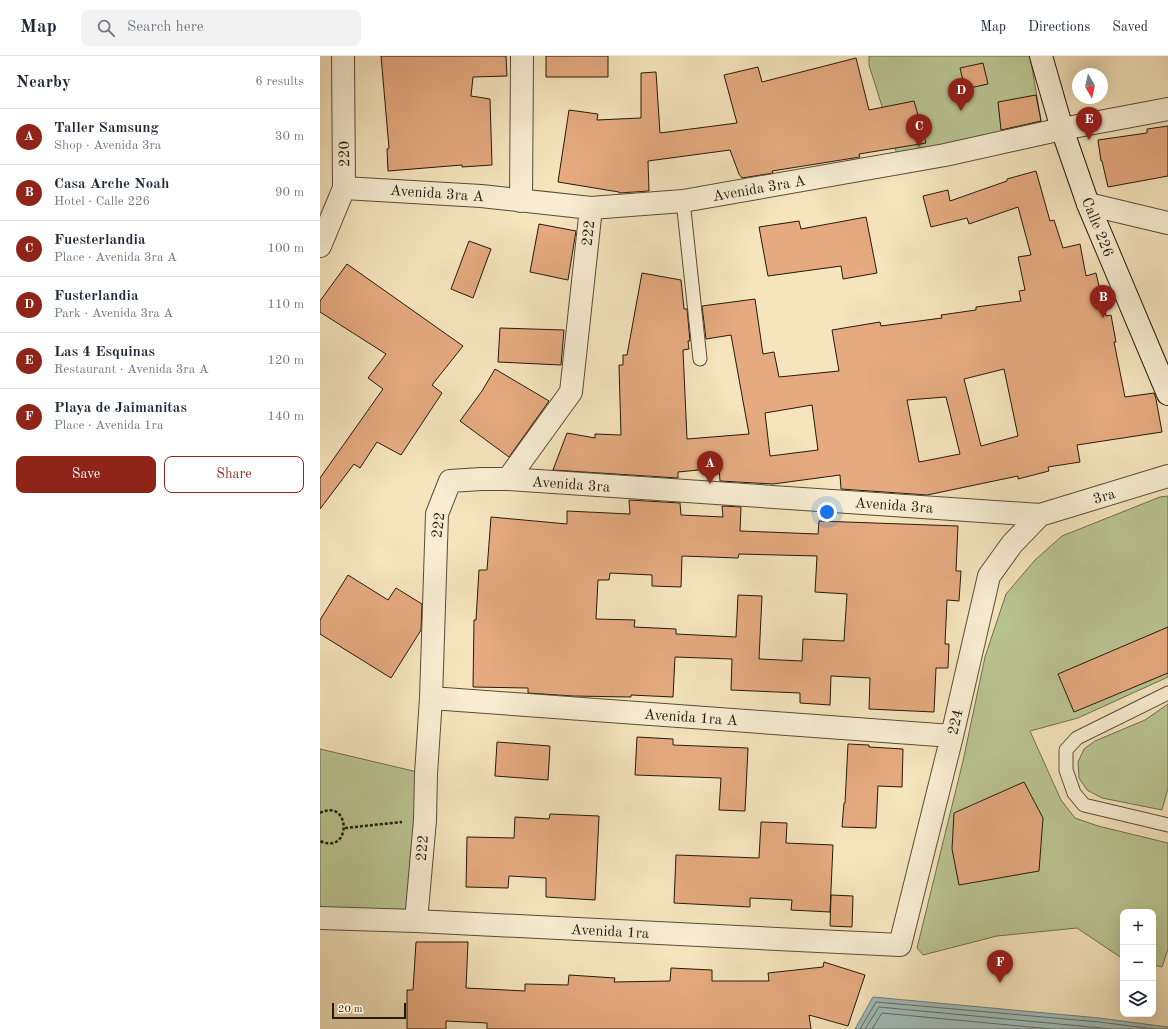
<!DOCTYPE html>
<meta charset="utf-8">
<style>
body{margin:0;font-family:"Old Standard TT",serif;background:#f2f2f3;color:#1f2937}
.controls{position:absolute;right:12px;bottom:12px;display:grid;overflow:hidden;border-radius:8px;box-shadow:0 4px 16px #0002}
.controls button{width:36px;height:36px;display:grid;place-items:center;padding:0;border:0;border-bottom:1px solid #e0e1e3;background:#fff;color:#1f2937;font:20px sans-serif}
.compass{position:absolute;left:752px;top:12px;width:36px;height:36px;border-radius:50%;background:#fff;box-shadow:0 4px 16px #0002;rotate:171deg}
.scale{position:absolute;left:12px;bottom:10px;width:74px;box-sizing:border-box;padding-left:4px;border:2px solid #261a0b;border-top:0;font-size:11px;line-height:14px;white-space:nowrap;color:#261a0b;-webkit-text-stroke:3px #f8edd3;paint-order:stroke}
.you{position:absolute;left:507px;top:456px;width:14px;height:14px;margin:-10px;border:3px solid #fff;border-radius:50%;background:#1a73e8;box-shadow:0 0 0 6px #1a73e833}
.badge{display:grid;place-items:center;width:26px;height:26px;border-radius:50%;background:#8f2418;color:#fff;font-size:13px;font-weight:700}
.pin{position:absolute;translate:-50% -33px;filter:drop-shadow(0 1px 2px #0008)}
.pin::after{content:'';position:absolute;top:21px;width:14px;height:12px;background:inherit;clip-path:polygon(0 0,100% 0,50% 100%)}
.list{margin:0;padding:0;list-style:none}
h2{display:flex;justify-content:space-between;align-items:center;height:52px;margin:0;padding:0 16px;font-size:17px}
h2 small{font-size:13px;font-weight:400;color:#747a83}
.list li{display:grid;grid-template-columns:26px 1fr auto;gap:12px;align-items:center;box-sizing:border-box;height:56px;padding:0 16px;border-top:1px solid #e0e1e3}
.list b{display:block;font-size:15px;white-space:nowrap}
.list p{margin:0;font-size:13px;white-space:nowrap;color:#747a83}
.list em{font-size:13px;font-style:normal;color:#747a83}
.actions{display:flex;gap:8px;padding:12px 16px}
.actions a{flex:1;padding:9px 0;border:1px solid #8f2418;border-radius:8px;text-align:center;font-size:14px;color:#8f2418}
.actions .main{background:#8f2418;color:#fff}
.icon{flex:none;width:22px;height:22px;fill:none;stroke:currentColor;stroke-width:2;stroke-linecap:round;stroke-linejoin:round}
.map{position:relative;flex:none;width:848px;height:973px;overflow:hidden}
header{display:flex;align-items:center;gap:24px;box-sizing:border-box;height:56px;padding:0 20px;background:#fff;border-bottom:1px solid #e0e1e3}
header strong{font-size:19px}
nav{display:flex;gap:22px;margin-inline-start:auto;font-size:14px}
.search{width:280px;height:36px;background:#f2f2f3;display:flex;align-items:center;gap:10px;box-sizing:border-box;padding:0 14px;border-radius:8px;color:#747a83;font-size:15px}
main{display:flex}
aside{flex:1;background:#fff}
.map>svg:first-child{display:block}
.green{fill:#bac592;stroke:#70704e}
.water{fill:#9fbcba;stroke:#6f7b74}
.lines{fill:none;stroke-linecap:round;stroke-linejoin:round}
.shore{stroke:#626b62;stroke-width:1}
.building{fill:#e5aa80;stroke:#261a0b;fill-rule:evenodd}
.lane-casing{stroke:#5a4c37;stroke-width:15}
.street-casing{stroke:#5a4c37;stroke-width:24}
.secondary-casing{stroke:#261a0b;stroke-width:24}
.path{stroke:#261a0b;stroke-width:2.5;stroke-dasharray:3 2;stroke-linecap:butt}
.lane{stroke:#f8edd3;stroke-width:13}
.street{stroke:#f8edd3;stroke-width:22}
.secondary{stroke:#f8edd3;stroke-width:22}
.labels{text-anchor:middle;stroke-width:3.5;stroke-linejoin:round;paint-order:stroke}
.street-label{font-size:15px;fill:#261a0b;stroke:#f8edd3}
</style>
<header>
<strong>Map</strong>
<div class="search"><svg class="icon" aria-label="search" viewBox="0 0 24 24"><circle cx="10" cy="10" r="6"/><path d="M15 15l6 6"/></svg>Search here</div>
<nav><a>Map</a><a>Directions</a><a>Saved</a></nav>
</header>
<main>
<aside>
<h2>Nearby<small>6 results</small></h2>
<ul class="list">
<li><span class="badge">A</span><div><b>Taller Samsung</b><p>Shop · Avenida 3ra</p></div><em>30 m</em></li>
<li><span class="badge">B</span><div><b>Casa Arche Noah</b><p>Hotel · Calle 226</p></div><em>90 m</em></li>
<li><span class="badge">C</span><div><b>Fuesterlandia</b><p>Place · Avenida 3ra A</p></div><em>100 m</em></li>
<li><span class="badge">D</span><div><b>Fusterlandia</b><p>Park · Avenida 3ra A</p></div><em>110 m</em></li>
<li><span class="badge">E</span><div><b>Las 4 Esquinas</b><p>Restaurant · Avenida 3ra A</p></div><em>120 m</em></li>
<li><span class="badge">F</span><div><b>Playa de Jaimanitas</b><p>Place · Avenida 1ra</p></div><em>140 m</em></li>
</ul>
<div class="actions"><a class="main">Save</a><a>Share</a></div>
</aside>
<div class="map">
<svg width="848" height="973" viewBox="0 0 848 973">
<rect width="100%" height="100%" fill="#f5e4bc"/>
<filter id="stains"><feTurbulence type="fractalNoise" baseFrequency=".005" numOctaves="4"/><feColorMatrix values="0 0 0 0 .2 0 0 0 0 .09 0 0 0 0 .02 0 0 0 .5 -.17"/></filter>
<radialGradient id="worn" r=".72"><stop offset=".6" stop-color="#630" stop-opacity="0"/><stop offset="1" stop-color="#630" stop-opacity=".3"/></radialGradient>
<path class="green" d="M 549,0 L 710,0 L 722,70 L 577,98 L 549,9 Z
M 848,440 L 848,621 L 758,662 L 710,675 L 741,744 L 755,762 L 778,770 L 848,787 L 848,893 L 842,911 L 833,909 L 833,856 L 803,856 L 803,903 L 757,872 L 677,880 L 603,899 L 597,892 L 643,705 L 665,601 L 686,538 L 715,504 L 742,480 L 840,441 Z
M 848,648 L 848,732 L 842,754 L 782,742 L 767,734 L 759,722 L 758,706 L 764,693 L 775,685 L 825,664 Z
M 0,693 L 106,718 L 96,865 L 0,862 Z"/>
<path class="water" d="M 553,941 L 779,962 L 848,971 L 848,973 L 535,973 Z"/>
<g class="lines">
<path class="shore" d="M 540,973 L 556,946 L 779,966 L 834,973
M 545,973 L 559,951 L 792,973
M 552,973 L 562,957 L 731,973"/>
</g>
<path class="building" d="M 61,0 L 186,0 L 187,20 L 153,21 L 151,40 L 170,43 L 172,109 L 142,111 L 142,109 L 68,115 L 67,93 L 69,92 Z
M 226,0 L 288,0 L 288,21 L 226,21 Z
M 536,2 L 549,54 L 594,45 L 606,87 L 539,98 L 540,101 L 452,115 L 453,117 L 422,122 L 419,118 L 410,94 L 328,105 L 329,135 L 299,137 L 299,136 L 238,126 L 249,54 L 278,58 L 277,64 L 321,62 L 321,17 L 336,16 L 340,77 L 417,67 L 404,19 L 438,11 L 442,26 Z
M 663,7 L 668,28 L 645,33 L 640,12 Z
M 716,39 L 721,65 L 681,74 L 678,46 Z
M 848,70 L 848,120 L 788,131 L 782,105 L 781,105 L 778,84 L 827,77 L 827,73 Z
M 716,115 L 730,165 L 734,164 L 743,192 L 760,188 L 766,220 L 776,217 L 786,260 L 791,259 L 796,286 L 794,286 L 805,341 L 834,337 L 836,343 L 842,376 L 757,389 L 760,406 L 728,411 L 729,415 L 698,423 L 698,420 L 607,439 L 521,433 L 520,419 L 453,428 L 400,425 L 399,412 L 358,416 L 358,422 L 233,414 L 247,377 L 275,382 L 275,378 L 301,379 L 299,309 L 303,309 L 303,299 L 307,299 L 322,217 L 361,224 L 364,253 L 367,253 L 370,285 L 368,285 L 369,293 L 363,294 L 367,383 L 429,378 L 411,279 L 386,283 L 382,250 L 435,243 L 443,298 L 454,296 L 459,321 L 519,315 L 512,274 L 560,266 L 561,270 L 622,262 L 621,259 L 656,254 L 656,251 L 701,245 L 699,235 L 705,234 L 698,201 L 711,199 L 698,151 L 649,168 L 647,162 L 611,171 L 603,140 L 628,134 L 630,145 L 687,125 L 687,123 ZM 684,313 L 698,380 L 661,390 L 644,323 ZM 626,341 L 640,398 L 599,406 L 587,344 ZM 492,349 L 498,394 L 450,400 L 445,357 Z
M 546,161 L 557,217 L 523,223 L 521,210 L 448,220 L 439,171 L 479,165 L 481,173 Z
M 219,168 L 256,175 L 248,224 L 210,216 Z
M 149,185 L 171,193 L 153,242 L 131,233 Z
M 27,208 L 143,290 L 112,329 L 122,337 L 81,399 L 57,386 L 40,412 L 34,408 L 0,453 L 0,422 L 63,333 L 48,322 L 66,298 L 0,256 L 0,245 Z
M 180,272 L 244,274 L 241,309 L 178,306 Z
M 175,313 L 229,345 L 189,401 L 140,365 L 162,335 Z
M 309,444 L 360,447 L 361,459 L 403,461 L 402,450 L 421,451 L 420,475 L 498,478 L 499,465 L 638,470 L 636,515 L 641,515 L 639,545 L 627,544 L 625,588 L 629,588 L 628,612 L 616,612 L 614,656 L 549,653 L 550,622 L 511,620 L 510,649 L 480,647 L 480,637 L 411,634 L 412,603 L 355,601 L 353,641 L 311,639 L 311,641 L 253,640 L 208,637 L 208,632 L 153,631 L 154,564 L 156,564 L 159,514 L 167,514 L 171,461 L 247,468 L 247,455 L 310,458 ZM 419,498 L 497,500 L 495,536 L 527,538 L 524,585 L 483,583 L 482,605 L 439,603 L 442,540 L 418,539 L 416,581 L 356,578 L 356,573 L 314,571 L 315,564 L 276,563 L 278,524 L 289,524 L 290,517 L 332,519 L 332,530 L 361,531 L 362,500 L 418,502 Z
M 28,519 L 68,544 L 76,532 L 102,548 L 101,574 L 71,622 L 0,578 L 0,564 Z
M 848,571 L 848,617 L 754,656 L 738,618 Z
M 317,681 L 353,683 L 353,689 L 428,692 L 425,755 L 399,754 L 401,722 L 315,719 Z
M 177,686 L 230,690 L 228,724 L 175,720 Z
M 528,688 L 549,689 L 549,691 L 583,693 L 582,731 L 558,730 L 556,772 L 522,771 L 524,747 L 525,747 Z
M 704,726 L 723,762 L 719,815 L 639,829 L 632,793 L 634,757 Z
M 230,758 L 279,760 L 275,844 L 226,841 L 226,822 L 189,820 L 188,832 L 146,831 L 147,781 L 194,782 L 195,761 L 229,763 Z
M 441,766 L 467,767 L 466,787 L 513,789 L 510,856 L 471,854 L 472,844 L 430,842 L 430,851 L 354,847 L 356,799 L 439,802 Z
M 511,839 L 533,840 L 532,871 L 510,870 Z
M 96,886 L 148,886 L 146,932 L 205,935 L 205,928 L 248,929 L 249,919 L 295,922 L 294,926 L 350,925 L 351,912 L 392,914 L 392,925 L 449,925 L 448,917 L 503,911 L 504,906 L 545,919 L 528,970 L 489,959 L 491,973 L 167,973 L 167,967 L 126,965 L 126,973 L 87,973 L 87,934 L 93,934 Z"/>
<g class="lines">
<g class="lane-casing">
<path id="lane" d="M 363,145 L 380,303
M 848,637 L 757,682 L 746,694 L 746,714 L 754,737 L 764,749 L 848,769"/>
</g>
<g class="street-casing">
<path id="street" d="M 24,132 L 161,140 L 271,152 L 363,145 L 625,99 L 742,73 L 848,53
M 201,145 L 202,0
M 768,148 L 848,167
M 0,190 L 24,132 L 23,0
M 188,423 L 251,336 L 271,152
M 111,642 L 632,680
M 0,862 L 96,865 L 580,889 L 632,680 L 669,520 L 692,488 L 720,459
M 96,865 L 105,764 L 106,718 L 111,642 L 117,458 L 130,425 L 161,423 L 188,423 L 720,459 L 848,420"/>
</g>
<g class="secondary-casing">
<path id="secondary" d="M 721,0 L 742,73 L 768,148 L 848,338"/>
</g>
<path class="path" d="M 0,757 C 31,741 32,800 0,785
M 25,772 L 82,766"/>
<use href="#lane" class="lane"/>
<use href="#street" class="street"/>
<use href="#secondary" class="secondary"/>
</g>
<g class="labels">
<g class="street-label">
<text transform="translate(24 98) rotate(-91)" y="5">220</text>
<text transform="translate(439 132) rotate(-10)" y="5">Avenida 3ra A</text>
<text transform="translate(117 137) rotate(4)" y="5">Avenida 3ra A</text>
<text transform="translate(778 171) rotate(68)" y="5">Calle 226</text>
<text transform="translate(268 177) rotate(-84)" y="5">222</text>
<text transform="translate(251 428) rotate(4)" y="5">Avenida 3ra</text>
<text transform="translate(784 440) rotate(-17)" y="5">3ra</text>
<text transform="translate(574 449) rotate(4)" y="5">Avenida 3ra</text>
<text transform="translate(118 469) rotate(-83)" y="5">222</text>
<text transform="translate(371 661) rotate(4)" y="5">Avenida 1ra A</text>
<text transform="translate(635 666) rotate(-77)" y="5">224</text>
<text transform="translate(102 792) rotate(-85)" y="5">222</text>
<text transform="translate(290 875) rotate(3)" y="5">Avenida 1ra</text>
</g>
</g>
<rect width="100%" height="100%" filter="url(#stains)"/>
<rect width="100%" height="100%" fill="url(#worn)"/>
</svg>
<div class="controls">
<button>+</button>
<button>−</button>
<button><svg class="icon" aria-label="layers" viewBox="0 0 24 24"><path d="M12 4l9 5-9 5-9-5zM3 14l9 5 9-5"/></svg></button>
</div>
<svg class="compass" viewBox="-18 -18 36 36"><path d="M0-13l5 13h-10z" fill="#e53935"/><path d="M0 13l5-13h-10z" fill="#747a83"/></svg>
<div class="scale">20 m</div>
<div class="you"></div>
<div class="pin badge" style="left:390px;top:428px">A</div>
<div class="pin badge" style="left:783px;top:262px">B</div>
<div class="pin badge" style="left:599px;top:91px">C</div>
<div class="pin badge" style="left:641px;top:55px">D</div>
<div class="pin badge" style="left:769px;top:84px">E</div>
<div class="pin badge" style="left:680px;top:927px">F</div>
</div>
</main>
